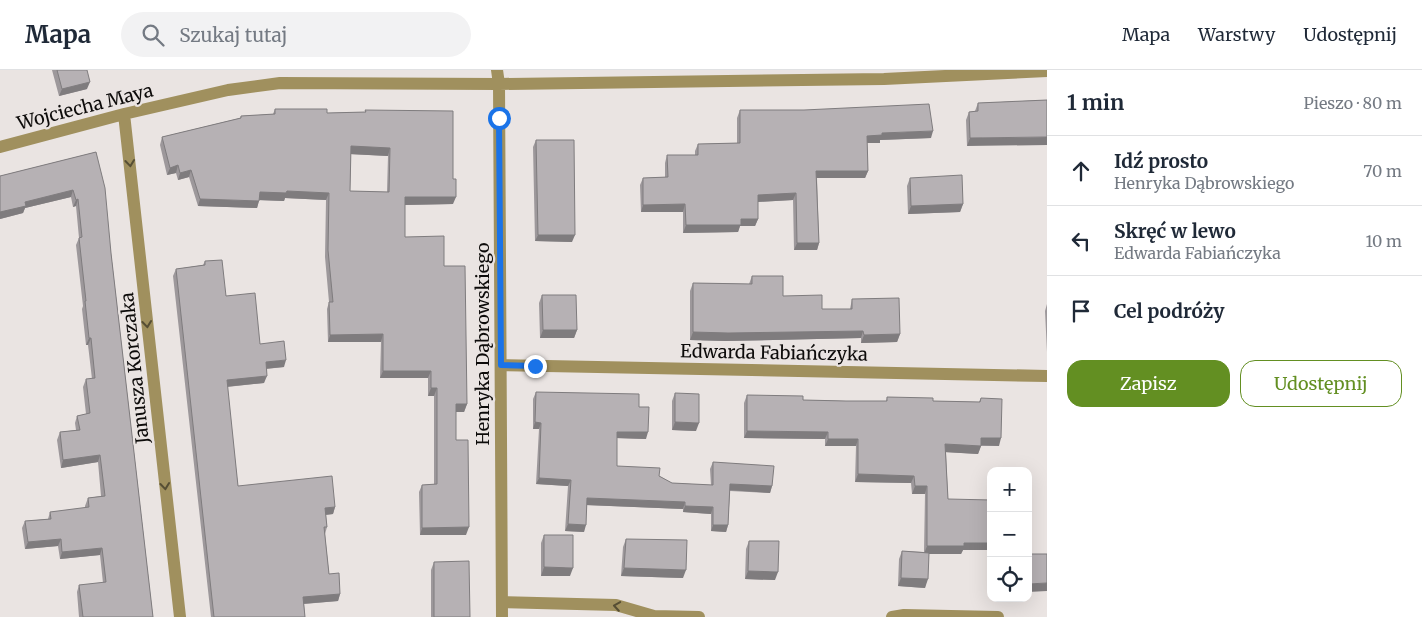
<!DOCTYPE html>
<html lang="pl">
<meta charset="utf-8">
<style>
body{margin:0;font-family:Merriweather,serif;background:#f2f2f3;color:#1f2937}
.controls{position:absolute;right:15px;bottom:15px;display:grid;overflow:hidden;border-radius:10px;box-shadow:0 5px 20px #0002}
.controls button{width:45px;height:45px;display:grid;place-items:center;padding:0;border:0;border-bottom:1px solid #e0e1e3;background:#fff;color:#1f2937;font:25px sans-serif}
.stop{position:absolute;width:15px;height:15px;margin:-11px;border:4px solid #1a73e8;border-radius:50%;background:#fff}
.stop.end{background:#1a73e8;border-color:#fff;box-shadow:0 1px 5px #0008}
.list{margin:0;padding:0;list-style:none}
h2{display:flex;justify-content:space-between;align-items:center;height:65px;margin:0;padding:0 20px;font-size:21px}
h2 small{font-size:16px;font-weight:400;color:#747a83}
.list li{display:grid;grid-template-columns:32px 1fr auto;gap:15px;align-items:center;box-sizing:border-box;height:70px;padding:0 20px;border-top:1px solid #e0e1e3}
.list b{display:block;font-size:19px;white-space:nowrap}
.list p{margin:0;font-size:16px;white-space:nowrap;color:#747a83}
.list em{font-size:16px;font-style:normal;color:#747a83}
.actions{display:flex;gap:10px;padding:15px 20px}
.actions a{flex:1;padding:11px 0;border:1px solid #638f22;border-radius:15px;text-align:center;font-size:18px;color:#638f22}
.actions .main{background:#638f22;color:#fff}
.icon{flex:none;width:28px;height:28px;fill:none;stroke:currentColor;stroke-width:2;stroke-linecap:round;stroke-linejoin:round}
.map{position:relative;flex:none;width:1047px;height:547px;overflow:hidden}
header{display:flex;align-items:center;gap:30px;box-sizing:border-box;height:70px;padding:0 25px;background:#fff;border-bottom:1px solid #e0e1e3}
header strong{font-size:24px}
nav{display:flex;gap:28px;margin-inline-start:auto;font-size:18px}
.search{width:350px;height:45px;background:#f2f2f3;display:flex;align-items:center;gap:12px;box-sizing:border-box;padding:0 18px;border-radius:28px;color:#747a83;font-size:19px}
main{display:flex}
aside{flex:1;background:#fff}
.map>svg:first-child{display:block}
.lines{fill:none;stroke-linecap:round;stroke-linejoin:round}
.minor{stroke:#a0905e;stroke-width:12}
.wall{fill:#9d989b;fill-rule:evenodd}
.shaded-wall{fill:#7f7c7e}
.building{fill:#b6b1b4;stroke:#7f7c7e;fill-rule:evenodd}
.oneway{stroke:#564e34}
.route{stroke:#1a73e8;stroke-width:6}
.labels{text-anchor:middle;stroke-width:4.5;stroke-linejoin:round;paint-order:stroke}
.street-label{font-size:18px;fill:#0d0b0a;stroke:#eae4e2}
</style>
<header>
<strong>Mapa</strong>
<div class="search"><svg class="icon" aria-label="search" viewBox="0 0 24 24"><circle cx="10" cy="10" r="6"/><path d="M15 15l6 6"/></svg>Szukaj tutaj</div>
<nav><a>Mapa</a><a>Warstwy</a><a>Udostępnij</a></nav>
</header>
<main>
<div class="map">
<svg width="1047" height="547" viewBox="0 0 1047 547">
<rect width="100%" height="100%" fill="#eae4e2"/>
<g class="lines">
<path class="minor" d="M 497,0 L 499,14 L 502,547
M 124,44 L 180,547
M 0,77 L 124,44 L 228,20 L 280,13 L 499,14 L 884,9 L 1047,1
M 501,295 L 1047,306
M 502,532 L 616,535 L 654,546 L 699,547
M 892,547 L 904,545 L 998,547"/>
</g>
<path class="wall" d="M 52,0 L 87,0 L 87,19 L 59,26 Z
M 1047,30 L 967,76 L 966,50 L 969,42 L 975,41 L 978,33 Z
M 275,39 L 327,43 L 365,42 L 365,40 L 453,109 L 453,134 L 405,135 L 405,167 L 444,196 L 467,334 L 464,342 L 456,342 L 456,370 L 466,465 L 420,465 L 419,422 L 422,415 L 434,414 L 434,326 L 428,326 L 428,308 L 380,308 L 381,272 L 328,272 L 327,239 L 329,232 L 325,187 L 326,130 L 285,128 L 284,131 L 259,130 L 257,138 L 198,136 L 189,107 L 178,110 L 176,103 L 167,105 L 160,75 L 162,67 L 240,48 L 241,46 L 273,44 ZM 351,84 L 388,86 L 387,122 L 350,121 Z
M 740,40 L 931,68 L 880,70 L 880,73 L 867,73 L 868,101 L 865,108 L 817,108 L 819,173 L 817,180 L 794,180 L 793,130 L 758,132 L 758,149 L 755,156 L 740,156 L 738,162 L 683,163 L 683,142 L 641,142 L 640,115 L 643,108 L 665,107 L 665,93 L 667,85 L 695,85 L 695,81 L 698,74 L 737,73 L 737,48 Z
M 536,70 L 572,172 L 535,171 L 533,77 Z
M 96,82 L 111,183 L 153,547 L 79,547 L 77,522 L 79,515 L 103,513 L 100,485 L 60,489 L 58,476 L 25,479 L 22,458 L 25,451 L 48,449 L 50,442 L 85,438 L 85,436 L 88,428 L 101,426 L 98,392 L 61,398 L 57,370 L 60,362 L 76,360 L 75,353 L 77,346 L 86,344 L 83,317 L 86,309 L 92,309 L 88,275 L 86,275 L 82,239 L 83,236 L 76,175 L 79,168 L 76,136 L 73,137 L 71,127 L 25,138 L 23,143 L 0,149 L 0,106 Z
M 910,108 L 963,134 L 960,142 L 908,144 L 907,116 Z
M 205,191 L 226,226 L 260,274 L 284,297 L 266,299 L 264,313 L 227,317 L 238,416 L 335,437 L 333,444 L 326,445 L 327,457 L 325,464 L 329,504 L 340,524 L 338,531 L 304,534 L 305,547 L 211,547 L 173,206 L 176,199 L 203,195 Z
M 752,206 L 783,226 L 822,239 L 850,239 L 852,229 L 900,264 L 897,272 L 861,273 L 861,268 L 725,271 L 690,270 L 690,221 L 693,213 L 749,214 Z
M 542,225 L 577,260 L 574,268 L 540,268 L 539,233 Z
M 1047,234 L 1047,282 L 1045,241 Z
M 536,322 L 639,337 L 646,369 L 617,368 L 617,396 L 659,406 L 672,413 L 711,415 L 710,399 L 713,392 L 772,416 L 770,423 L 730,421 L 728,455 L 726,462 L 711,461 L 711,444 L 683,442 L 683,439 L 587,435 L 584,462 L 565,461 L 568,416 L 536,414 L 539,359 L 533,359 L 533,329 Z
M 675,323 L 696,361 L 672,360 L 672,331 Z
M 747,325 L 803,330 L 846,331 L 886,331 L 887,327 L 933,331 L 979,332 L 981,328 L 999,376 L 981,376 L 978,384 L 946,382 L 948,429 L 963,480 L 961,484 L 929,484 L 925,518 L 898,516 L 899,489 L 902,481 L 924,482 L 925,424 L 912,424 L 911,413 L 855,412 L 856,376 L 825,376 L 825,369 L 744,368 L 744,333 Z
M 544,465 L 570,506 L 541,506 L 541,473 Z
M 626,469 L 683,508 L 621,506 L 623,477 Z
M 749,471 L 775,510 L 745,509 L 746,479 Z
M 434,492 L 470,547 L 431,547 L 431,500 Z"/>
<path class="shaded-wall" d="M 90,12 L 87,19 L 59,26 L 62,19 Z
M 933,61 L 931,68 L 880,70 L 880,73 L 864,73 L 867,66 L 882,63 Z
M 1047,67 L 1047,75 L 967,76 L 970,68 Z
M 351,76 L 390,78 L 388,86 L 348,84 Z
M 178,95 L 176,103 L 167,105 L 170,98 Z
M 191,100 L 189,107 L 178,110 L 180,103 Z
M 816,101 L 868,101 L 865,108 L 814,108 Z
M 73,120 L 71,127 L 25,138 L 23,143 L 0,149 L 0,142 L 25,132 Z
M 287,121 L 329,123 L 326,130 L 285,128 L 284,131 L 257,130 L 260,122 Z
M 796,123 L 793,130 L 756,132 L 758,125 Z
M 405,127 L 456,127 L 453,134 L 403,135 Z
M 78,129 L 76,136 L 73,137 L 76,130 Z
M 200,129 L 259,131 L 257,138 L 198,136 Z
M 685,134 L 683,142 L 641,142 L 643,135 Z
M 963,134 L 960,142 L 908,144 L 911,136 Z
M 741,149 L 758,149 L 755,156 L 740,156 L 738,162 L 683,163 L 686,155 Z
M 538,165 L 575,165 L 572,172 L 535,171 Z
M 797,173 L 819,173 L 817,180 L 794,180 Z
M 543,260 L 577,260 L 574,268 L 540,268 Z
M 863,261 L 861,268 L 725,271 L 690,270 L 693,262 Z
M 383,264 L 381,272 L 328,272 L 330,265 Z
M 900,264 L 897,272 L 861,273 L 864,265 Z
M 89,268 L 91,268 L 88,275 L 86,275 Z
M 286,290 L 284,297 L 263,299 L 266,292 Z
M 383,301 L 431,301 L 428,308 L 380,308 Z
M 267,306 L 264,313 L 224,317 L 227,310 Z
M 431,318 L 437,318 L 434,326 L 428,326 Z
M 456,334 L 467,334 L 464,342 L 454,342 Z
M 535,352 L 541,353 L 539,359 L 533,359 Z
M 675,352 L 699,353 L 696,361 L 672,360 Z
M 747,361 L 828,362 L 825,369 L 744,368 Z
M 617,362 L 648,362 L 646,369 L 615,368 Z
M 981,368 L 1001,368 L 999,376 L 978,375 Z
M 828,369 L 858,369 L 856,376 L 825,376 Z
M 945,374 L 981,376 L 978,384 L 943,382 Z
M 100,385 L 98,392 L 61,398 L 63,390 Z
M 858,404 L 914,406 L 911,413 L 855,412 Z
M 539,408 L 571,410 L 568,416 L 536,414 Z
M 730,414 L 772,416 L 770,423 L 728,420 Z
M 915,416 L 927,416 L 925,424 L 912,424 Z
M 587,428 L 685,432 L 683,439 L 585,435 Z
M 685,436 L 713,437 L 711,444 L 683,442 Z
M 335,437 L 333,444 L 323,445 L 325,438 Z
M 568,454 L 586,455 L 584,462 L 565,461 Z
M 713,455 L 728,455 L 726,462 L 711,461 Z
M 469,457 L 466,465 L 420,465 L 422,458 Z
M 61,469 L 58,476 L 25,479 L 28,472 Z
M 964,473 L 991,473 L 991,480 L 963,480 L 961,484 L 924,484 L 927,476 Z
M 102,478 L 100,485 L 60,489 L 62,482 Z
M 544,497 L 573,498 L 570,506 L 541,506 Z
M 624,498 L 686,500 L 683,508 L 621,506 Z
M 748,501 L 778,502 L 775,510 L 745,509 Z
M 901,508 L 928,509 L 925,518 L 898,516 Z
M 1047,513 L 1047,521 L 1028,522 L 1028,514 Z
M 340,524 L 338,531 L 301,534 L 303,527 Z"/>
<path class="building" d="M 57,0 L 87,0 L 90,12 L 62,19 Z
M 1047,30 L 1047,67 L 970,68 L 969,42 L 978,41 L 978,33 Z
M 929,34 L 933,61 L 882,63 L 882,65 L 867,66 L 868,101 L 816,101 L 819,173 L 797,173 L 796,123 L 758,125 L 758,149 L 741,149 L 741,155 L 686,155 L 685,134 L 643,135 L 643,108 L 668,107 L 667,85 L 698,85 L 698,74 L 740,73 L 740,40 L 804,40 Z
M 275,39 L 327,39 L 327,43 L 366,42 L 365,40 L 453,41 L 453,109 L 456,109 L 456,127 L 405,127 L 405,167 L 444,166 L 444,196 L 465,196 L 467,334 L 456,334 L 456,370 L 468,370 L 469,457 L 422,458 L 422,415 L 437,414 L 437,318 L 431,318 L 431,301 L 383,301 L 383,264 L 330,265 L 329,232 L 333,232 L 328,180 L 329,123 L 287,121 L 286,123 L 260,122 L 259,131 L 200,129 L 191,100 L 180,103 L 178,95 L 170,98 L 162,67 L 241,48 L 241,46 L 275,44 ZM 351,76 L 390,78 L 389,122 L 350,121 Z
M 536,70 L 574,70 L 575,165 L 538,165 Z
M 96,82 L 105,118 L 111,183 L 153,547 L 83,547 L 79,515 L 106,512 L 102,478 L 62,482 L 61,469 L 28,472 L 25,451 L 51,449 L 50,442 L 89,437 L 88,428 L 105,426 L 100,385 L 63,390 L 60,362 L 80,360 L 77,346 L 90,343 L 86,309 L 95,308 L 91,268 L 89,268 L 85,231 L 86,231 L 79,168 L 82,167 L 78,129 L 76,130 L 73,120 L 25,132 L 26,136 L 0,142 L 0,106 Z
M 962,105 L 963,134 L 911,136 L 910,108 Z
M 222,190 L 226,226 L 255,223 L 260,274 L 284,271 L 286,290 L 266,292 L 267,306 L 227,310 L 238,416 L 332,406 L 335,437 L 325,438 L 327,457 L 324,457 L 329,504 L 339,503 L 340,524 L 303,527 L 305,547 L 214,547 L 176,199 L 205,195 L 205,191 Z
M 752,206 L 783,206 L 783,226 L 822,225 L 822,239 L 852,239 L 852,229 L 899,228 L 900,264 L 864,265 L 863,261 L 728,263 L 693,262 L 693,213 L 752,214 Z
M 542,225 L 576,225 L 577,260 L 543,260 Z
M 536,322 L 639,324 L 639,337 L 649,337 L 648,362 L 617,362 L 617,396 L 660,398 L 659,406 L 672,413 L 713,415 L 713,392 L 774,396 L 772,416 L 730,414 L 728,455 L 713,455 L 713,437 L 685,436 L 685,432 L 587,428 L 586,455 L 568,454 L 571,410 L 539,408 L 541,353 L 535,352 Z
M 675,323 L 699,324 L 699,353 L 675,352 Z
M 747,325 L 803,326 L 803,330 L 846,331 L 887,331 L 887,327 L 933,328 L 933,331 L 980,332 L 981,328 L 1002,329 L 1001,368 L 981,368 L 981,376 L 945,374 L 948,429 L 991,430 L 991,473 L 964,473 L 964,476 L 927,476 L 927,416 L 915,416 L 914,406 L 858,404 L 858,369 L 828,369 L 828,362 L 747,361 Z
M 544,465 L 573,465 L 573,498 L 544,497 Z
M 626,469 L 687,470 L 686,500 L 624,498 Z
M 749,471 L 779,471 L 778,502 L 748,501 Z
M 902,481 L 929,483 L 928,509 L 901,508 Z
M 1028,484 L 1047,484 L 1047,513 L 1028,514 Z
M 469,491 L 470,547 L 434,547 L 434,492 Z"/>
<defs><path id="oneway-chevron" d="M-2-3.5L2.5 0L-2 3.5" fill="none" stroke-width="1.6" stroke-linecap="round" stroke-linejoin="round" transform="scale(1.25)"/></defs>
<g class="oneway">
<use href="#oneway-chevron" transform="translate(130 93) rotate(84)"/>
<use href="#oneway-chevron" transform="translate(147 254) rotate(84)"/>
<use href="#oneway-chevron" transform="translate(165 416) rotate(84)"/>
<use href="#oneway-chevron" transform="translate(617 536) rotate(-171)"/>
</g>
<g class="lines">
<path class="route" d="M 499,48 L 501,295 L 535,296"/>
</g>
<g class="labels">
<g class="street-label">
<text transform="translate(85 37) rotate(-14)" y="6">Wojciecha Maya</text>
<text transform="translate(483 274) rotate(-90)" y="6">Henryka Dąbrowskiego</text>
<text transform="translate(774 283) rotate(1)" y="6">Edwarda Fabiańczyka</text>
<text transform="translate(135 298) rotate(-96)" y="6">Janusza Korczaka</text>
</g>
</g>
</svg>
<div class="controls">
<button>+</button>
<button>−</button>
<button><svg class="icon" aria-label="locate" viewBox="0 0 24 24"><circle cx="12" cy="12" r="6"/><path d="M12 2v4M12 18v4M2 12h4M18 12h4"/></svg></button>
</div>
<div class="stop" style="left:499px;top:48px"></div>
<div class="stop end" style="left:535px;top:296px"></div>
</div>
<aside>
<h2>1 min<small>Pieszo · 80 m</small></h2>
<ul class="list">
<li><svg class="icon" aria-label="ahead" viewBox="0 0 24 24"><path d="M12 20V5M6 11l6-6 6 6"/></svg><div><b>Idź prosto</b><p>Henryka Dąbrowskiego</p></div><em>70 m</em></li>
<li><svg class="icon" aria-label="left" viewBox="0 0 24 24"><path d="M17 20v-9H6M10 6l-5 5 5 5"/></svg><div><b>Skręć w lewo</b><p>Edwarda Fabiańczyka</p></div><em>10 m</em></li>
<li><svg class="icon" aria-label="arrive" viewBox="0 0 24 24"><path d="M6 21V4h12l-3 4 3 4H6"/></svg><div><b>Cel podróży</b></div></li>
</ul>
<div class="actions"><a class="main">Zapisz</a><a>Udostępnij</a></div>
</aside>
</main>
